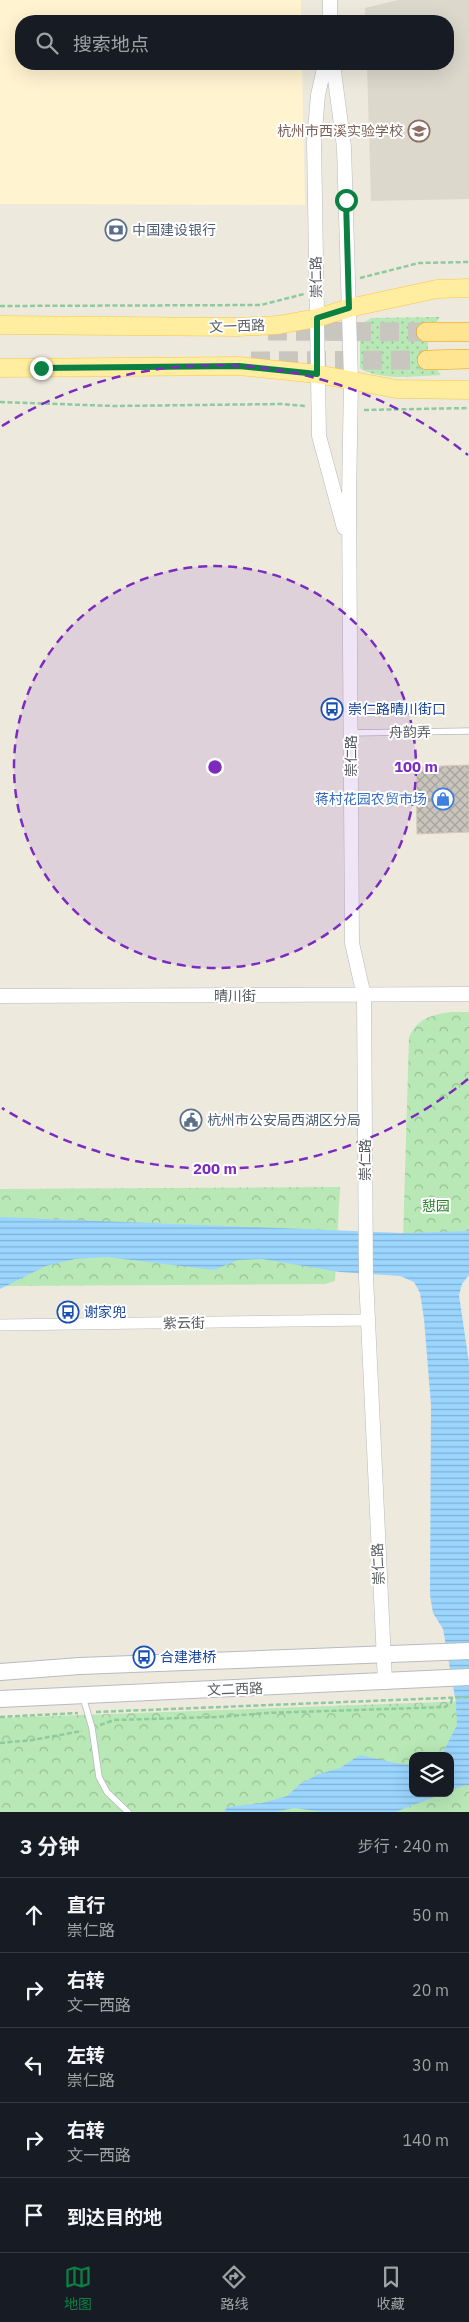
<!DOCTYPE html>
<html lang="zh">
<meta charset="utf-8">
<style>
body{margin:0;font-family:"IBM Plex Sans","Noto Sans SC",sans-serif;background:#20242c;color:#f1f3f6}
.controls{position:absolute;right:15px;bottom:15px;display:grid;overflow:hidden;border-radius:10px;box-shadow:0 5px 20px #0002}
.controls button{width:45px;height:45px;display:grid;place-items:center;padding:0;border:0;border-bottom:1px solid #363941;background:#171b24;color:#f1f3f6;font:25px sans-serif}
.stop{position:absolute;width:15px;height:15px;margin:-11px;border:4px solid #0b8043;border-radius:50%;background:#fff}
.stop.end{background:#0b8043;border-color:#fff;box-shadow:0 1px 5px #0008}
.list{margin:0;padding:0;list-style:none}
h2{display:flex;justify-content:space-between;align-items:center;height:65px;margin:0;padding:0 20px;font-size:21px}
h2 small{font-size:16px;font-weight:400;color:#9ea1a6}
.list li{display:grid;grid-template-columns:32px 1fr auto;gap:15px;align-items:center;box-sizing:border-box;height:75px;padding:0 20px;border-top:1px solid #363941}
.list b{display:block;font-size:19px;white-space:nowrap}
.list p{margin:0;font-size:16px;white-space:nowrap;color:#9ea1a6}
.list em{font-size:16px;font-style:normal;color:#9ea1a6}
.icon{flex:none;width:28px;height:28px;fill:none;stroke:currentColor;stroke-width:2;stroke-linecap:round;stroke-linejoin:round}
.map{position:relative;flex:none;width:469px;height:1812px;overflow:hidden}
.search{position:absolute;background:#171b24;box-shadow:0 5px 20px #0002;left:15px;right:15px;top:15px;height:55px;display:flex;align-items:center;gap:12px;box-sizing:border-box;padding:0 18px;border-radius:20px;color:#9ea1a6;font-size:19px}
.sheet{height:440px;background:#171b24}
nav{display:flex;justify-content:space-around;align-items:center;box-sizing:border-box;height:70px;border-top:1px solid #363941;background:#171b24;font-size:14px;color:#9ea1a6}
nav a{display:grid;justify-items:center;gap:2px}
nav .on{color:#0b8043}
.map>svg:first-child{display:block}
.commercial{fill:#fff3d0}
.education{fill:#dcd8cc}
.grass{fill:url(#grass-dots)}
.park{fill:url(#park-crowns);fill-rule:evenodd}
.water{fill:url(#water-rules)}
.building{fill:url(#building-cross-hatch);stroke:#d1cabb}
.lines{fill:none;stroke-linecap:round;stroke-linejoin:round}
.trunk-tunnel{stroke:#c8c6be;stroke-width:19;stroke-dasharray:19 9;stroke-linecap:butt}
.service-casing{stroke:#b6babf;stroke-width:7}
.minor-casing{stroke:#b6babf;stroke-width:12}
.tertiary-casing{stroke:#b6babf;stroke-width:15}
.secondary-casing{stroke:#b7bbc2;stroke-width:18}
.primary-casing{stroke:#ffc544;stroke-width:19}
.trunk-casing{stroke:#ea9a00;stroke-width:20}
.path{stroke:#8fc99e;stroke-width:2.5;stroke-dasharray:5 2.5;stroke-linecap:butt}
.service{stroke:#fff;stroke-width:5.5}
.minor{stroke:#fff;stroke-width:11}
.tertiary{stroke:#fff;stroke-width:14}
.secondary{stroke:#fff;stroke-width:16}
.primary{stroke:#ffeda0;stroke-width:18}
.trunk{stroke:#ffe491;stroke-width:19}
.route{stroke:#0b8043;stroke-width:6}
.ring{fill:none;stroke:#7b2cbf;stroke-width:2.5;stroke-dasharray:9 6}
.labels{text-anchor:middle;stroke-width:4;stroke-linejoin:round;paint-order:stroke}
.education-label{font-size:14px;fill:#785e54;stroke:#fff;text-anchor:end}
.service-label{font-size:14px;fill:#4e5e75;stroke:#fff;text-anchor:start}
.street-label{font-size:14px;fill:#575c61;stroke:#fff}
.transit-label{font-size:14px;fill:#164399;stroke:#fff;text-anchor:start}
.shop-label{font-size:14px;fill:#366cbe;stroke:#fff;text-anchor:end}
.park-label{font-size:14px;fill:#2b852d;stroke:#fff}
.centre{fill:#7b2cbf;stroke:#fff;stroke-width:2.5}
.ring-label{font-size:15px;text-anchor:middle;font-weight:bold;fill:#7b2cbf;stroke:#fff;stroke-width:4;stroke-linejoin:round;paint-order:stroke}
</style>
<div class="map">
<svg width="469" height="1812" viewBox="0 0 469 1812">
<defs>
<pattern id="grass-dots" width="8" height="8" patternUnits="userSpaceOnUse" patternTransform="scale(1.25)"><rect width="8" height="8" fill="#b8e8b6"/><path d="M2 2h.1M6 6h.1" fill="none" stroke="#98bf97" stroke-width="1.8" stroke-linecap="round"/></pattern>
<pattern id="park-crowns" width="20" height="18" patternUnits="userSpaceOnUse" patternTransform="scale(1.25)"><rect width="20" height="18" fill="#b8e8b6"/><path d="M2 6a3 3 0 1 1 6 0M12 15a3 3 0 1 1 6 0" fill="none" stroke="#98bf97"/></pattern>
<pattern id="water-rules" width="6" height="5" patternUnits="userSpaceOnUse" patternTransform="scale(1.25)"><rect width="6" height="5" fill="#9bd6ff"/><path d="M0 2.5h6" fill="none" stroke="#81b1d2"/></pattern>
<pattern id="building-cross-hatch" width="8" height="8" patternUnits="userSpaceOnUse" patternTransform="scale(1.25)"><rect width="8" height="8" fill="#c9c5bd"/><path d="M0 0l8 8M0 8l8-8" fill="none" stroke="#a6a39d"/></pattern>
</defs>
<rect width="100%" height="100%" fill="#ede9dd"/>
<path class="commercial" d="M 0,0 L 301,0 L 301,21 L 21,21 L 21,64 L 302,64 L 305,205 L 0,204 Z"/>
<path class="education" d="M 398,0 L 469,0 L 469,199 L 371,201 L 367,64 L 448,64 L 448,21 L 365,21 L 365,8 Z"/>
<path class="grass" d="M 440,317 C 423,338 424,354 441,375 C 420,376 377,381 360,368 L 360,325 L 371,318 Z"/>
<path class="park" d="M 451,1012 L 469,1012 L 469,1237 L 403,1240 L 409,1037 C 418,1018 431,1015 451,1012 Z
M 340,1187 L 335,1281 L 325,1284 L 0,1286 L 0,1189 Z
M 469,1701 L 469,1812 L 0,1812 L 0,1718 ZM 413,1756 L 450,1756 L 450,1793 L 413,1793 Z"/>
<path class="water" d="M 0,1217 L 402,1233 L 469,1231 L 469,1275 L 462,1284 L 459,1295 L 469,1363 L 469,1785 L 462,1786 L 450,1791 L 450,1756 L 438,1756 L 442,1754 L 457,1725 L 456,1703 L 443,1629 L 433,1613 L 430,1595 L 431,1405 L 424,1319 L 420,1293 L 414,1282 L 400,1276 L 340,1272 L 262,1259 L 238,1260 L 214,1270 L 107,1257 L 75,1259 L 46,1266 L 0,1289 Z
M 360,1755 L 400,1764 L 413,1765 L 413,1793 L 445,1793 L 395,1812 L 323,1812 L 294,1808 L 275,1812 L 224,1812 L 227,1807 L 262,1803 L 287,1796 L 300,1784 L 319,1774 L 340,1768 Z"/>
<path class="building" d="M 469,765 L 469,832 L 417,834 L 416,767 Z"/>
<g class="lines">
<path class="trunk-tunnel" d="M 268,331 L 426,332
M 251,361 L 427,360"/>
<g class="service-casing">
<path id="service" d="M 351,733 L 469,731
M 83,1697 L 92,1728 L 99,1777 L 107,1792 L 128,1812"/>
</g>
<g class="minor-casing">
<path id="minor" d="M 0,1325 L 368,1320"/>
</g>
<g class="tertiary-casing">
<path id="tertiary" d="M 330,0 L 330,21
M 325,64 L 318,95 L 314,142 L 319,436 L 344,528
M 333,64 L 344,147 L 351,381 L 349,497 L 352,943 L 364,996 L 366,1278 L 385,1682
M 0,996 L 469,994"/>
</g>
<g class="secondary-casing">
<path id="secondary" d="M 0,1672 L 80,1666 L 469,1651
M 0,1699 L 469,1677"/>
</g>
<g class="primary-casing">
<path id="primary" d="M 0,325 L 237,327 L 278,325 L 317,318 L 349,308 L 437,289 L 469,288
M 0,368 L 239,366 L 317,374 L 396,389 L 469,390"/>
</g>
<g class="trunk-casing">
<path id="trunk" d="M 426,332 L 469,332
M 427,360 L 469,359"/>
</g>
<path class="path" d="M 360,278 L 419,263 L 469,262
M 0,306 L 261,305 L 304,294
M 0,402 L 114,406 L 281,404 L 306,406
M 364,410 L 469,408
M 96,1712 L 469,1697
M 0,1717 L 78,1713
M 100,1725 L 114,1720 L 217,1717 L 267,1713 L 445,1707 L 451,1703 L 452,1698
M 0,1743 L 32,1740 L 82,1731"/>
<use href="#service" class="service"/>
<use href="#minor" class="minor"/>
<use href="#tertiary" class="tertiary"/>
<use href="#secondary" class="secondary"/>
<use href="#primary" class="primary"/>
<use href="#trunk" class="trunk"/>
</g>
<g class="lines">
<path class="route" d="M 41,368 L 239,366 L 317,374 L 317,318 L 349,308 L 346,200"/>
</g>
<circle cx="215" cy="767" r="201" fill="#7b2cbf" fill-opacity=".12"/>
<g class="ring">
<circle cx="215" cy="767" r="201"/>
<path d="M468 1079A402 402 0 0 1 2 1108M2 426A402 402 0 0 1 468 455"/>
</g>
<defs>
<g id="school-ring" transform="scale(1.125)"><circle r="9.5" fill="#fff" stroke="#8d6e63" stroke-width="1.5"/><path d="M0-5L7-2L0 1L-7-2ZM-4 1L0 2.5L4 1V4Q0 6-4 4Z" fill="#8d6e63"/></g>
<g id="bank-ring" transform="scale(1.125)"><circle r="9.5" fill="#fff" stroke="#5c6f8a" stroke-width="1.5"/><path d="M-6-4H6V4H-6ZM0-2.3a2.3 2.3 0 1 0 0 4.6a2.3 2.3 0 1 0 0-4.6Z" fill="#5c6f8a"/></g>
<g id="bus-ring" transform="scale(1.125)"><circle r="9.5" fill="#fff" stroke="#1a4fb4" stroke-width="1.5"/><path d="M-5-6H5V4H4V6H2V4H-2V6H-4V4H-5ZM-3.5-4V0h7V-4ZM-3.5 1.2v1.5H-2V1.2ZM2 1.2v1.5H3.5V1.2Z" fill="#1a4fb4"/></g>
<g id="shop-ring" transform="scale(1.125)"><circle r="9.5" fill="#fff" stroke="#3f7fe0" stroke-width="1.5"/><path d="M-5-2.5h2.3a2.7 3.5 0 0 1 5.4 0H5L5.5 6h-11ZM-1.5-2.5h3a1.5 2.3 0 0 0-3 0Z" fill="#3f7fe0"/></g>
<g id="civic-ring" transform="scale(1.125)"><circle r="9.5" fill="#fff" stroke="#5c6f8a" stroke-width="1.5"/><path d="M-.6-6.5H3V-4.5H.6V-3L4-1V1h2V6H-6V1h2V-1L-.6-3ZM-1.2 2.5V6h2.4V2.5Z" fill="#5c6f8a"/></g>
</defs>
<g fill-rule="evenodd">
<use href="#school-ring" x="419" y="131"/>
<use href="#bank-ring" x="116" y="230"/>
<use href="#bus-ring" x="332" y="709"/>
<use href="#shop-ring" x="443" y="799"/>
<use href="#civic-ring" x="191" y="1120"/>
<use href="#bus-ring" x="68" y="1312"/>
<use href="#bus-ring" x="144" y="1657"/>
</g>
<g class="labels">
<g class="education-label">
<text x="403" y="136">杭州市西溪实验学校</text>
</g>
<g class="service-label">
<text x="132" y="235">中国建设银行</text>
<text x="207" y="1125">杭州市公安局西湖区分局</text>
</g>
<g class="street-label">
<text transform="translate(316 277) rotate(-91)" y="5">崇仁路</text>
<text transform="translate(237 326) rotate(-2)" y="5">文一西路</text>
<text transform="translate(410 732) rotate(-1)" y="5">舟韵弄</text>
<text transform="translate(351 756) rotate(-90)" y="5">崇仁路</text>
<text x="235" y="1001">晴川街</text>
<text transform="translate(365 1160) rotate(-90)" y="5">崇仁路</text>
<text transform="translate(184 1323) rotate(-1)" y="5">紫云街</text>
<text transform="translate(378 1564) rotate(-93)" y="5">崇仁路</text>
<text transform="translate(235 1689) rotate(-2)" y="5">文二西路</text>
</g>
<g class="transit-label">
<text x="348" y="714">崇仁路晴川街口</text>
<text x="84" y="1317">谢家兜</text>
<text x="160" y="1662">合建港桥</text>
</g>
<g class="shop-label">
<text x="427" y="804">蒋村花园农贸市场</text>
</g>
<g class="park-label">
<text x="436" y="1211">憇园</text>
</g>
</g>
<circle cx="215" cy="767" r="8" class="centre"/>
<g class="ring-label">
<text x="416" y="772">100 m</text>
<text x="215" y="1174">200 m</text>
</g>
</svg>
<div class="controls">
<button><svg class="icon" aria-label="layers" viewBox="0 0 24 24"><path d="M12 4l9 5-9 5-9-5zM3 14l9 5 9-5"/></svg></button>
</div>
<div class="stop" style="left:346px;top:200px"></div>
<div class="stop end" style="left:41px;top:368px"></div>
<div class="search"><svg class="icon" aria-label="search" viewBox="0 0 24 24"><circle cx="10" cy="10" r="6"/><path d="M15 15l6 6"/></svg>搜索地点</div>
</div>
<section class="sheet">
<h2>3 分钟<small>步行 · 240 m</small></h2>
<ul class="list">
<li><svg class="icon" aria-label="ahead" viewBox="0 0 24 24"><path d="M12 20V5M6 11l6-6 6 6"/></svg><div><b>直行</b><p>崇仁路</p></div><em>50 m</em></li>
<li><svg class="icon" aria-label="right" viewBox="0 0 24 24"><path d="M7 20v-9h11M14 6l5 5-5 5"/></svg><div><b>右转</b><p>文一西路</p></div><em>20 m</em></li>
<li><svg class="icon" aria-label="left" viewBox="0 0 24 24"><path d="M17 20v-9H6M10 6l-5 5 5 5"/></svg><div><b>左转</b><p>崇仁路</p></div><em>30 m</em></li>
<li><svg class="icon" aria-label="right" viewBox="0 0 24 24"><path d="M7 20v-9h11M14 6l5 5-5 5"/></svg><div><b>右转</b><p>文一西路</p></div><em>140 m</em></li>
<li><svg class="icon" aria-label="arrive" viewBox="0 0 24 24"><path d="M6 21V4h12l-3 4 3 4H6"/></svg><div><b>到达目的地</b></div></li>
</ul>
</section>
<nav>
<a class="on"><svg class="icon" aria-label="map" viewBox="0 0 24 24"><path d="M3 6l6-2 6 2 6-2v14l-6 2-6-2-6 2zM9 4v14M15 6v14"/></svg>地图</a>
<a><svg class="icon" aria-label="directions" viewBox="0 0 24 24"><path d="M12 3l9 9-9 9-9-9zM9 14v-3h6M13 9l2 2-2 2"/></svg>路线</a>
<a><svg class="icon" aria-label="saved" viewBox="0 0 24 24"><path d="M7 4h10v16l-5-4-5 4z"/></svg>收藏</a>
</nav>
